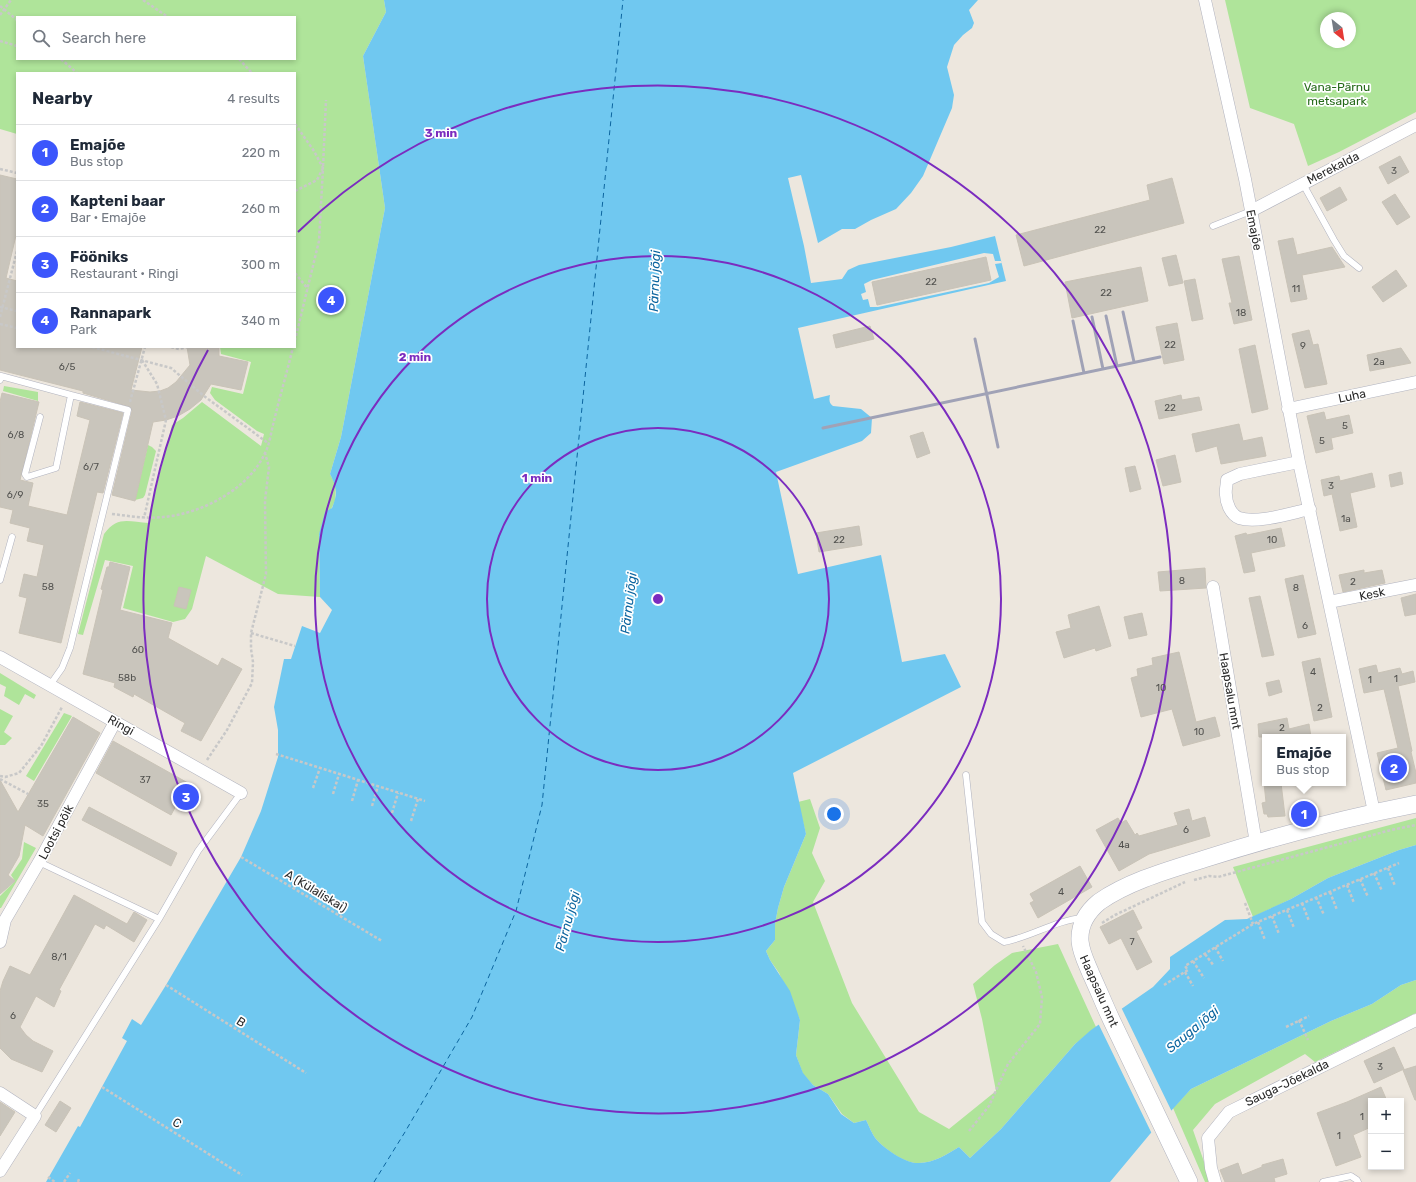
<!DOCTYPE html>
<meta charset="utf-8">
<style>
body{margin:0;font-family:Rubik,sans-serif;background:#f6f6f7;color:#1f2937}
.controls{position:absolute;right:12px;bottom:12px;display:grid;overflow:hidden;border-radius:0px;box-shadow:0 2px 6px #0003}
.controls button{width:36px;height:36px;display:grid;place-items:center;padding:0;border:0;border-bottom:1px solid #e0e1e3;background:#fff;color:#1f2937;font:20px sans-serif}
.compass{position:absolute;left:1320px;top:12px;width:36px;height:36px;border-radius:50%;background:#fff;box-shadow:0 2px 6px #0003;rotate:150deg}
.you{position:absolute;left:834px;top:814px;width:14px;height:14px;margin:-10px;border:3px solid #fff;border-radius:50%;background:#1a73e8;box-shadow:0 0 0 6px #1a73e833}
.badge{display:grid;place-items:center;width:26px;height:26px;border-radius:50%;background:#3c56fc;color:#fff;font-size:13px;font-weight:700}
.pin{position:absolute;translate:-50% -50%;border:2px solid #fff;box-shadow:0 1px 4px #0006}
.popup{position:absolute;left:1262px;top:734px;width:84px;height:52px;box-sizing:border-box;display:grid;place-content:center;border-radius:0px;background:#fff;filter:drop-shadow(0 1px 3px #0005);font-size:13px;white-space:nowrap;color:#747a83}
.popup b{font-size:15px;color:#1f2937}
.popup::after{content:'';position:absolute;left:50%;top:100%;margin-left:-8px;border:8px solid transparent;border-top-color:#fff}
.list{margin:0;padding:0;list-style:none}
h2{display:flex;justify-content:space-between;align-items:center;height:52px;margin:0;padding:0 16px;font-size:17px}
h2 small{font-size:13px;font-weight:400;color:#747a83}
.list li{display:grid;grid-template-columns:26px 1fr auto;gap:12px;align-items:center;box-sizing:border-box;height:56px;padding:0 16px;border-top:1px solid #e0e1e3}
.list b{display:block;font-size:15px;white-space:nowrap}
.list p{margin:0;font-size:13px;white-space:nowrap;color:#747a83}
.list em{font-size:13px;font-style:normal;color:#747a83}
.icon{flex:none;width:22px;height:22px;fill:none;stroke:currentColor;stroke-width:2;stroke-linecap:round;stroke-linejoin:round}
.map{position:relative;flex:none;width:1416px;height:1182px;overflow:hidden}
.search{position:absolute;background:#fff;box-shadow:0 2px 6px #0003;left:16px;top:16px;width:280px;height:44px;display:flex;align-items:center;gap:10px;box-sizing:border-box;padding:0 14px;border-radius:0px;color:#747a83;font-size:15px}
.panel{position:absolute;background:#fff;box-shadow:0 2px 6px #0003;left:16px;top:72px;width:280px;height:276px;border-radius:0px}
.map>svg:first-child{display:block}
.green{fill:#afe49a;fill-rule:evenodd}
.water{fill:#70c8f0}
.pier{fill:#ede7de}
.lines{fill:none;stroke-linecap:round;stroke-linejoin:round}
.ferry{stroke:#0c659f;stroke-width:1;stroke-dasharray:5 4;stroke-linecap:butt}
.building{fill:#c9c5bc;stroke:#c9c3b7}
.service-casing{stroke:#b1b3bf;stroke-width:7}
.minor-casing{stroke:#b1b3bf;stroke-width:13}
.secondary-casing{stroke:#b1b3bf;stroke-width:18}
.path{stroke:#c8c8c8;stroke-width:2.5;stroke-dasharray:3 2;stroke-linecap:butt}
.service{stroke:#fff;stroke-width:6}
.minor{stroke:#fff;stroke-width:12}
.secondary{stroke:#fff;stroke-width:17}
.rail{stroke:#a0a2b6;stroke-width:3}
.ring{fill:none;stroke:#7b2cbf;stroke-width:2}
.labels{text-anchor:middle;stroke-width:3.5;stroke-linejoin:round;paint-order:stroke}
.number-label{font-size:10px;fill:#52524f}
.park-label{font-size:12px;fill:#266a1a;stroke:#fff}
.street-label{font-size:12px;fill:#2b2b2b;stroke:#fff}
.water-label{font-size:13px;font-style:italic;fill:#0c659f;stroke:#fff}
.centre{fill:#7b2cbf;stroke:#fff;stroke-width:2}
.ring-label{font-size:12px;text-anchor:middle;font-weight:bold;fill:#7b2cbf;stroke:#fff;stroke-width:3.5;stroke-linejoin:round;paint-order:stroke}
</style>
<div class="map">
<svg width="1416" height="1182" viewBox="0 0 1416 1182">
<rect width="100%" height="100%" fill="#ede7de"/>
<path class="green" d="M 0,0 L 384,0 L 386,12 L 363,56 L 385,208 L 341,437 L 330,474 L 336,486 L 335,501 L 319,534 L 320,597 L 278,594 L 206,556 L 192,609 L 185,619 L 173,622 L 123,608 L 133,566 L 105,560 L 83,635 L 78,634 L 104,534 C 118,515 129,522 149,523 L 150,512 L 172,425 L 183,418 L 202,402 L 261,446 L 264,434 L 257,431 L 215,400 L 210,393 L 212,387 L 243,394 L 251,362 L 221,354 L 220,347 L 295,347 L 295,73 L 17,73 L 17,134 L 0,129 ZM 17,17 L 295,17 L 295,59 L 17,59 Z
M 1225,0 L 1416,0 L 1416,112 L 1339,152 L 1308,166 L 1294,124 L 1250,108 ZM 1326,18 L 1350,18 L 1350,42 L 1326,42 Z
M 4,386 L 38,392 L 38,401 L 3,391 Z
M 148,445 L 152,447 L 156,451 L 145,495 L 143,498 L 135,500 Z
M 0,673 L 36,695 L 34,699 L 25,694 L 19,705 L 4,696 L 6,687 L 0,684 Z
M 0,709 L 13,716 L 4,732 L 12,738 L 5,745 L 0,745 Z
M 64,713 L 72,716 L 34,781 L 26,776 Z
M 810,799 L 820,828 L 812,853 L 825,881 L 813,902 L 852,1003 L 919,1112 L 949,1129 L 996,1091 L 982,1019 L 973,984 L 995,965 L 1012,953 L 1058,944 L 1096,1027 L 1075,1044 L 1001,1129 L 970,1158 L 959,1147 C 947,1154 934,1163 919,1163 C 906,1164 884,1149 876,1139 C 872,1134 869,1126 866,1120 L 854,1123 L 842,1114 L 828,1094 L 813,1085 L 803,1074 L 796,1055 L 800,1020 L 779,973 L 770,960 L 766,951 L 775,940 L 775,924 L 778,908 L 784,887 L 806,834 L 798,802 Z
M 1416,818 L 1416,845 L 1399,850 L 1328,878 L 1291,899 L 1253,917 L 1233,867 Z
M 24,842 L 36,848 L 1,908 L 0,908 L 0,896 L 15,881 L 11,875 L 22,859 Z
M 1416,980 L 1416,1013 L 1315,1062 L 1305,1054 L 1215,1104 L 1193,1130 L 1211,1182 L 1205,1182 L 1173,1108 L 1191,1089 L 1331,1021 L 1372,1004 L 1401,985 Z"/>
<path class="water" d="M 384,0 L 978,0 L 969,10 L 974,23 L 972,28 L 963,35 L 954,45 L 947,67 L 954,95 L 952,108 L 923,176 L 911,193 L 896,209 L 871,220 L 855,229 L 842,229 L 818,243 L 801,175 L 788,178 L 804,246 L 811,283 L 842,279 L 848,270 L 859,265 L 951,247 L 995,236 L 1006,281 L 798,328 L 814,399 L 830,395 C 829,400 829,403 833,406 L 861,409 L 872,418 L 871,433 L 862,441 L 776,472 L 798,574 L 881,555 L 902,662 L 945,654 L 961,687 L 793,773 L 806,834 L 784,887 L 778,908 L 775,924 L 775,940 L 766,951 L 770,960 L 790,991 L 800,1020 L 796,1055 L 803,1073 L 813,1085 L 828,1094 L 841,1114 L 854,1123 L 866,1120 C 869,1126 872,1134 876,1139 C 884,1149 907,1164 919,1163 C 934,1163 947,1154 959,1147 L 970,1158 L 1001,1129 L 1075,1044 L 1091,1030 L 1153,987 L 1170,969 L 1170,957 L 1225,920 L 1247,919 L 1291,899 L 1328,878 L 1399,850 L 1416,845 L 1416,980 L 1401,985 L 1372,1004 L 1331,1021 L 1191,1089 L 1150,1134 L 1110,1182 L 46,1182 L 78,1126 L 80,1127 L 127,1041 L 122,1038 L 132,1019 L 141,1025 L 166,985 L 241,857 L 261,811 L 278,757 L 278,730 L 274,707 L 284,659 L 291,659 L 302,626 L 320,633 L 332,610 L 320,597 L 319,534 L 325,512 L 332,508 C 338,493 337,488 330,474 L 341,437 L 385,208 L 363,56 L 386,12 Z"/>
<path class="pier" d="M 984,253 L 993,254 L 995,261 L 1001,261 L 1002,263 L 995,264 L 999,277 L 989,283 L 878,307 L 870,307 L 868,299 L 863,300 L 861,294 L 866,292 L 864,284 L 872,280 Z
M 1121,1007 L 1172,1112 L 1152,1134 L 1098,1023 Z"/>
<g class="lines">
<path class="ferry" d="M 374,1182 L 405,1132 L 472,1017 L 516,911 L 542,805 L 623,0"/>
</g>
<path class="building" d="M 1400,156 L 1409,172 L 1388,184 L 1379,167 Z
M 0,175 L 17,179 L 17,231 L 6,278 L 17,281 L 17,347 L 142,347 L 131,390 L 150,392 L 160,391 L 168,388 L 176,382 L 190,365 L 187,347 L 219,347 L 219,356 L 248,362 L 241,390 L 211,384 L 201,400 L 190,409 L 178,416 L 166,420 L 153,422 L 135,501 L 112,495 L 132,411 L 131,407 L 83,393 L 83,391 L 0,370 Z
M 1172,178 L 1184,223 L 1024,266 L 1016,235 L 1150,200 L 1147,185 Z
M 1340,187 L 1347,200 L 1327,211 L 1320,198 Z
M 1395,194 L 1410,217 L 1397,225 L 1382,202 Z
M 1293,238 L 1297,255 L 1332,247 L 1345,267 L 1302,275 L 1307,299 L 1291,302 L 1278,241 Z
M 1176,255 L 1183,283 L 1169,286 L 1162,258 Z
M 1239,256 L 1252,320 L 1234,324 L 1229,303 L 1232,303 L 1222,259 Z
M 986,257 L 991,280 L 877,305 L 872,282 Z
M 1141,267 L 1148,301 L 1072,318 L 1065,282 Z
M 1396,270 L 1407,286 L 1383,302 L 1372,287 Z
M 1195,279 L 1203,319 L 1192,321 L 1184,281 Z
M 1177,323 L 1184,360 L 1164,364 L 1156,327 Z
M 870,326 L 874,339 L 836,348 L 833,335 Z
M 1309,330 L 1313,345 L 1318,344 L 1327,384 L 1305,388 L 1292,334 Z
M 1255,345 L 1268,409 L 1252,413 L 1239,349 Z
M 1401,348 L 1411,363 L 1370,371 L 1367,355 Z
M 2,393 L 39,402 L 20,480 L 33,483 L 28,506 L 67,515 L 90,420 L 77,416 L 80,402 L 123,413 L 103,493 L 97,492 L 61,643 L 19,633 L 27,598 L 19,596 L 24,574 L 37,577 L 44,545 L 27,541 L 30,528 L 10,523 L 13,510 L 0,507 L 0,402 Z
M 1181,395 L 1182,400 L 1199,397 L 1202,410 L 1159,419 L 1155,401 Z
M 1324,412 L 1326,420 L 1349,415 L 1353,433 L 1331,438 L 1333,449 L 1316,453 L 1307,416 Z
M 1239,424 L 1243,441 L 1262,437 L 1266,456 L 1221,464 L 1217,446 L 1196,452 L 1192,434 Z
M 923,432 L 930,453 L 917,458 L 910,436 Z
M 1175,455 L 1181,482 L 1163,486 L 1156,460 Z
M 1135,466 L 1141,489 L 1130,492 L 1125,468 Z
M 1401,472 L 1403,484 L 1391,487 L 1389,475 Z
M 1372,473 L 1375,487 L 1350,493 L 1357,527 L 1340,531 L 1332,494 L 1324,496 L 1321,480 L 1339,476 L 1340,481 Z
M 859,526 L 862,545 L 819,552 L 816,533 Z
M 1281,528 L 1285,546 L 1251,553 L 1255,571 L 1244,573 L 1235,536 L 1246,533 L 1247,535 Z
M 110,562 L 130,567 L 120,610 L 172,623 L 168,638 L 218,666 L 222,658 L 242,669 L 201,741 L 181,731 L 185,723 L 134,694 L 133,697 L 114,687 L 115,683 L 83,674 L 103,590 L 101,589 L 107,567 L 109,567 Z
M 1205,568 L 1206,588 L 1160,591 L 1158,572 Z
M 1364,570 L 1364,573 L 1382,570 L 1385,583 L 1343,592 L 1339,575 Z
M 1303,575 L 1316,634 L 1298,638 L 1285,579 Z
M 179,587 L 191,590 L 186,609 L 174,606 Z
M 1416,594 L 1416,614 L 1405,616 L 1401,598 Z
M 1260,596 L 1274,655 L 1262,657 L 1249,598 Z
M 1099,606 L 1111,646 L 1096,651 L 1095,648 L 1064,658 L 1056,632 L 1071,628 L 1068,615 Z
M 1142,613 L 1147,635 L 1129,639 L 1124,617 Z
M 1179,652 L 1196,722 L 1215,717 L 1220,736 L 1183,746 L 1172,709 L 1141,717 L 1131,678 L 1138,676 L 1137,669 L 1153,665 L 1152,658 Z
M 1320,658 L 1332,717 L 1314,721 L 1302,662 Z
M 1376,665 L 1378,673 L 1400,668 L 1402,674 L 1413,671 L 1415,682 L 1398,686 L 1412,751 L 1411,752 L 1416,773 L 1416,783 L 1386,790 L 1377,753 L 1398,748 L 1384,689 L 1364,693 L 1359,669 Z
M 1279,680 L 1282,692 L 1269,696 L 1266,683 Z
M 73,717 L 100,733 L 43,836 L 25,825 L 19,856 L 8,875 L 15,881 L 0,894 L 0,780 L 18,812 Z
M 1287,718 L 1289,729 L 1309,724 L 1311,737 L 1259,737 L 1258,724 Z
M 113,741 L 188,783 L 171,815 L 96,773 Z
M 1264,783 L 1281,783 L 1285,816 L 1268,817 L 1267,814 L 1264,814 L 1262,803 L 1266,802 Z
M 89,807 L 177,853 L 171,866 L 82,820 Z
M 1189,809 L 1192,821 L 1205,817 L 1210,836 L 1149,854 L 1119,871 L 1096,830 L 1118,818 L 1121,823 L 1126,820 L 1135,835 L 1137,833 L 1139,836 L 1178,825 L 1174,813 Z
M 1080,866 L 1092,887 L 1038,918 L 1030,903 L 1034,901 L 1030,894 Z
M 74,895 L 127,924 L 134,912 L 147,920 L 134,942 L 106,925 L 104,929 L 95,924 L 59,990 L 61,991 L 54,1007 L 36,996 L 20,1027 L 26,1035 L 33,1041 L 53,1051 L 42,1072 L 11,1059 L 0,1048 L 0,991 L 3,981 L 10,966 L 30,975 Z
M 1133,910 L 1142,928 L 1136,931 L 1152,962 L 1137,970 L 1121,938 L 1109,944 L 1100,927 Z
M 1394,1047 L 1404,1069 L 1374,1083 L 1364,1061 Z
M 1416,1066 L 1416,1100 L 1415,1100 L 1403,1070 Z
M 1381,1087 L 1387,1101 L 1371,1101 L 1371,1127 L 1353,1135 L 1361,1157 L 1336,1166 L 1317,1113 L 1347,1102 Z
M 60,1101 L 71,1108 L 56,1132 L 45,1125 Z
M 0,1102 L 15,1112 L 0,1136 Z
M 1283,1159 L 1287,1174 L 1274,1178 L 1275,1182 L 1225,1182 L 1220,1170 L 1238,1163 L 1242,1175 L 1262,1167 L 1262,1165 Z"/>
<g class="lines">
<g class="service-casing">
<path id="service" d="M 1303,184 L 1334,240 L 1344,256 L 1359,268
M 1213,226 L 1251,211
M 0,380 L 1,376 L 71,395
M 40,417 L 25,474 L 27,477 L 56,468 L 71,395 L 128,410 L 70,648 L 62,668 L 50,685
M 0,580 L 12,537
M 966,775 L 982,922 L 991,934 L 1004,942 C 1031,937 1056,920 1083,918
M 39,862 L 159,919
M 35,1116 L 159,919 L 198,851 L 241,793
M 1323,1182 L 1351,1176 L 1357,1180 L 1358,1182"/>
</g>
<g class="minor-casing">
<path id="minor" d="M 1205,0 L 1245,179 L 1299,462 L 1374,812
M 1251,211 L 1416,125
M 1288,409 L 1416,382
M 1299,462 L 1240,474 L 1227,480 C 1227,485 1225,490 1226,495 C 1226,503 1231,515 1239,518 C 1257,524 1291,513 1310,509
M 1213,587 L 1256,843
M 1329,602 L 1416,585
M 0,657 L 241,793
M 0,942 L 5,920 L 39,862 L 115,722
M 0,1093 L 35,1116 L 0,1171
M 1215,1182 L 1211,1168 L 1208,1138 L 1229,1112 L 1416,1020"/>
</g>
<g class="secondary-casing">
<path id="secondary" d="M 1189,1182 C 1163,1128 1137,1073 1111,1019 C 1104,1004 1098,989 1091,974 C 1087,964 1081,953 1080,941 C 1079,925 1087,912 1099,902 C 1129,881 1169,870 1204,859 C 1273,837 1344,818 1416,804"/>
</g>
<path class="path" d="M 143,0 L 168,17
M 0,6 L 17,20
M 0,15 L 11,0
M 0,41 L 17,46
M 61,59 L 77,73
M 239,59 L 252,73
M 295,124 L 314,151 L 323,168 L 319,241 L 295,340
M 0,169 L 17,173
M 295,191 L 317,180 L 323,168 L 326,100
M 295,273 L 308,289
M 0,307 L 17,311
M 0,317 L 17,251
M 0,324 L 17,328
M 92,347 L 171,368 L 204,396 L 268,443
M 171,347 L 179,349 L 188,347
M 142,360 L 157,384 L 166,420 L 144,518
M 130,402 L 145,347
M 112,514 C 129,516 146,519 163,517 C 201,514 249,489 265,453 C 270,444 271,431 274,421 C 280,396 287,372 293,347
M 251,633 L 295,646
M 276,754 L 425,801
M 207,760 L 227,730 L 252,683 L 253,662 L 251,649 L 251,633 L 266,574 L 265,501 L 269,467 L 265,453
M 0,776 L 5,777 L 19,773 L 41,746 L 62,707
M 0,779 L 28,794
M 313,788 L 320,768
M 333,794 L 339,774
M 352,801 L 358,780
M 372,806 L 378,786
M 392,813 L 398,793
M 411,821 L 418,799
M 241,857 L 382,941
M 1388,868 L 1395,886
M 1374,873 L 1382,891
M 1360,879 L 1368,897
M 1194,880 L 1209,876 L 1218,877 L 1391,830 L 1416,825
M 1347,885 L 1354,903
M 1330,892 L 1337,910
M 1316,897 L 1324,915
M 1245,903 L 1253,924
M 1302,903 L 1309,921
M 1287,910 L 1294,928
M 1272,916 L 1279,934
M 1258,922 L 1265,940
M 1102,923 L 1115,915 L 1185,882
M 1215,947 L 1223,961
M 1205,954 L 1214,966
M 1193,961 L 1204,978
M 1185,972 L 1193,986
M 166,985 L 306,1073
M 1164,985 L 1188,970 L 1185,966 L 1253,924 L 1399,863
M 1299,1020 L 1308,1040
M 1286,1027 L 1309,1016
M 102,1087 L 242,1175
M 969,1131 L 989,1106 L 1008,1064 L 1040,1024 L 1042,997 L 1036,972 L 1023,946
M 48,1177 L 55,1182
M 64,1182 L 70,1173
M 78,1182 L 79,1179"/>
<use href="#service" class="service"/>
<use href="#minor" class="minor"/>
<use href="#secondary" class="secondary"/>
<path class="rail" d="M 1123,312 L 1134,362
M 1106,316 L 1117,366
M 1092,317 L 1103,369
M 1073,321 L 1084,373
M 975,339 L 998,447
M 823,428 L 1160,357"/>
</g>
<g class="ring">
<circle cx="658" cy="599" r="171"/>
<circle cx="658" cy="599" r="343"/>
<path d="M298 232A514 514 0 1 1 208 350"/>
</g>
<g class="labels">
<g class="number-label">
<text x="1394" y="174">3</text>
<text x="1100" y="233">22</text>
<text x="931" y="285">22</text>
<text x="1296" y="292">11</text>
<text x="1106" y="296">22</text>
<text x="1241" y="316">18</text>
<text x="1170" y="348">22</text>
<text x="1303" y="349">9</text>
<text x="1379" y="365">2a</text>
<text x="67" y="370">6/5</text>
<text x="1170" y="411">22</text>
<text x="1345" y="429">5</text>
<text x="16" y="438">6/8</text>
<text x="1322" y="444">5</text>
<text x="91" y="470">6/7</text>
<text x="1331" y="489">3</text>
<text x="15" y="498">6/9</text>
<text x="1346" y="522">1a</text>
<text x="839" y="543">22</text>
<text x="1272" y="543">10</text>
<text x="1182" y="584">8</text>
<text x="1353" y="585">2</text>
<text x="48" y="590">58</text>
<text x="1296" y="591">8</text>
<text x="1305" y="629">6</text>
<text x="138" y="653">60</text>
<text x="1313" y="675">4</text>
<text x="127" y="681">58b</text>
<text x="1396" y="682">1</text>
<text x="1370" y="683">1</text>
<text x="1161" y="691">10</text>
<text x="1320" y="711">2</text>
<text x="1282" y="731">2</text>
<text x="1199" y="735">10</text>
<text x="145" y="783">37</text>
<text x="43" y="807">35</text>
<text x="1186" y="833">6</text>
<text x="1124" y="848">4a</text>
<text x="1061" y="895">4</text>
<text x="1132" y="945">7</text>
<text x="59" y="960">8/1</text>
<text x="13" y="1019">6</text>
<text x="1380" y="1070">3</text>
<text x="1362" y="1120">1</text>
<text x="1339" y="1139">1</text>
</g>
<g class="park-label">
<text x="1337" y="91">Vana-Pärnu<tspan x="1337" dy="14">metsapark</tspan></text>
</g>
<g class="street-label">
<text transform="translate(1333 168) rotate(-27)" y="4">Merekalda</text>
<text transform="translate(1254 230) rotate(79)" y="4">Emajõe</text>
<text transform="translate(1352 396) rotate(-12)" y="4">Luha</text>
<text transform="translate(1372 594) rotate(-12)" y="4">Kesk</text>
<text transform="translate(1230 691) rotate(80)" y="4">Haapsalu mnt</text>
<text transform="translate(121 725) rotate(29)" y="4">Ringi</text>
<text transform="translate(56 832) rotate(-62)" y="4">Lootsi põik</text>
<text transform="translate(316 891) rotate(31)" y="4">A (Külaliskai)</text>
<text transform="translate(1099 991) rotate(66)" y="4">Haapsalu mnt</text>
<text transform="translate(241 1022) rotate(32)" y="4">B</text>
<text transform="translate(1287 1083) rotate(-26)" y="4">Sauga-Jõekalda</text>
<text transform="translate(177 1123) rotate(32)" y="4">C</text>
</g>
<g class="water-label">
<text transform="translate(654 281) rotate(-88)" y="5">Pärnu jõgi</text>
<text transform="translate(628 603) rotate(-83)" y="5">Pärnu jõgi</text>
<text transform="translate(567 921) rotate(-75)" y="5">Pärnu jõgi</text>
<text transform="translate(1192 1029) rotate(-40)" y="5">Sauga jõgi</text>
</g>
</g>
<circle cx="658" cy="599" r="6" class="centre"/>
<g class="ring-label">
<text x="441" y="137">3 min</text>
<text x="415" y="361">2 min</text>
<text x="537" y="482">1 min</text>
</g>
</svg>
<div class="controls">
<button>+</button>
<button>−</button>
</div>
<svg class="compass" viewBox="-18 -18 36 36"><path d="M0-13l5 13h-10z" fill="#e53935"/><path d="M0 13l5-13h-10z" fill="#747a83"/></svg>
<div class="you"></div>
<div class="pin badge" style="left:1304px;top:814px">1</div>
<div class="popup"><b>Emajõe</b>Bus stop</div>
<div class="pin badge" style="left:1394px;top:768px">2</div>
<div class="pin badge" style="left:186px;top:797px">3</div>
<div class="pin badge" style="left:331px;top:300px">4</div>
<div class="search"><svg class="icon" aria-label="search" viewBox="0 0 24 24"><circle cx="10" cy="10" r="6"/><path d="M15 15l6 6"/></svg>Search here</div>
<section class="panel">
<h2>Nearby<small>4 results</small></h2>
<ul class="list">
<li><span class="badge">1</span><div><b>Emajõe</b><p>Bus stop</p></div><em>220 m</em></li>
<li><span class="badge">2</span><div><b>Kapteni baar</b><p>Bar · Emajõe</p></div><em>260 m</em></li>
<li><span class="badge">3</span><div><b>Fööniks</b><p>Restaurant · Ringi</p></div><em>300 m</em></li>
<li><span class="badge">4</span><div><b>Rannapark</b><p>Park</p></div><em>340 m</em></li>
</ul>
</section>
</div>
